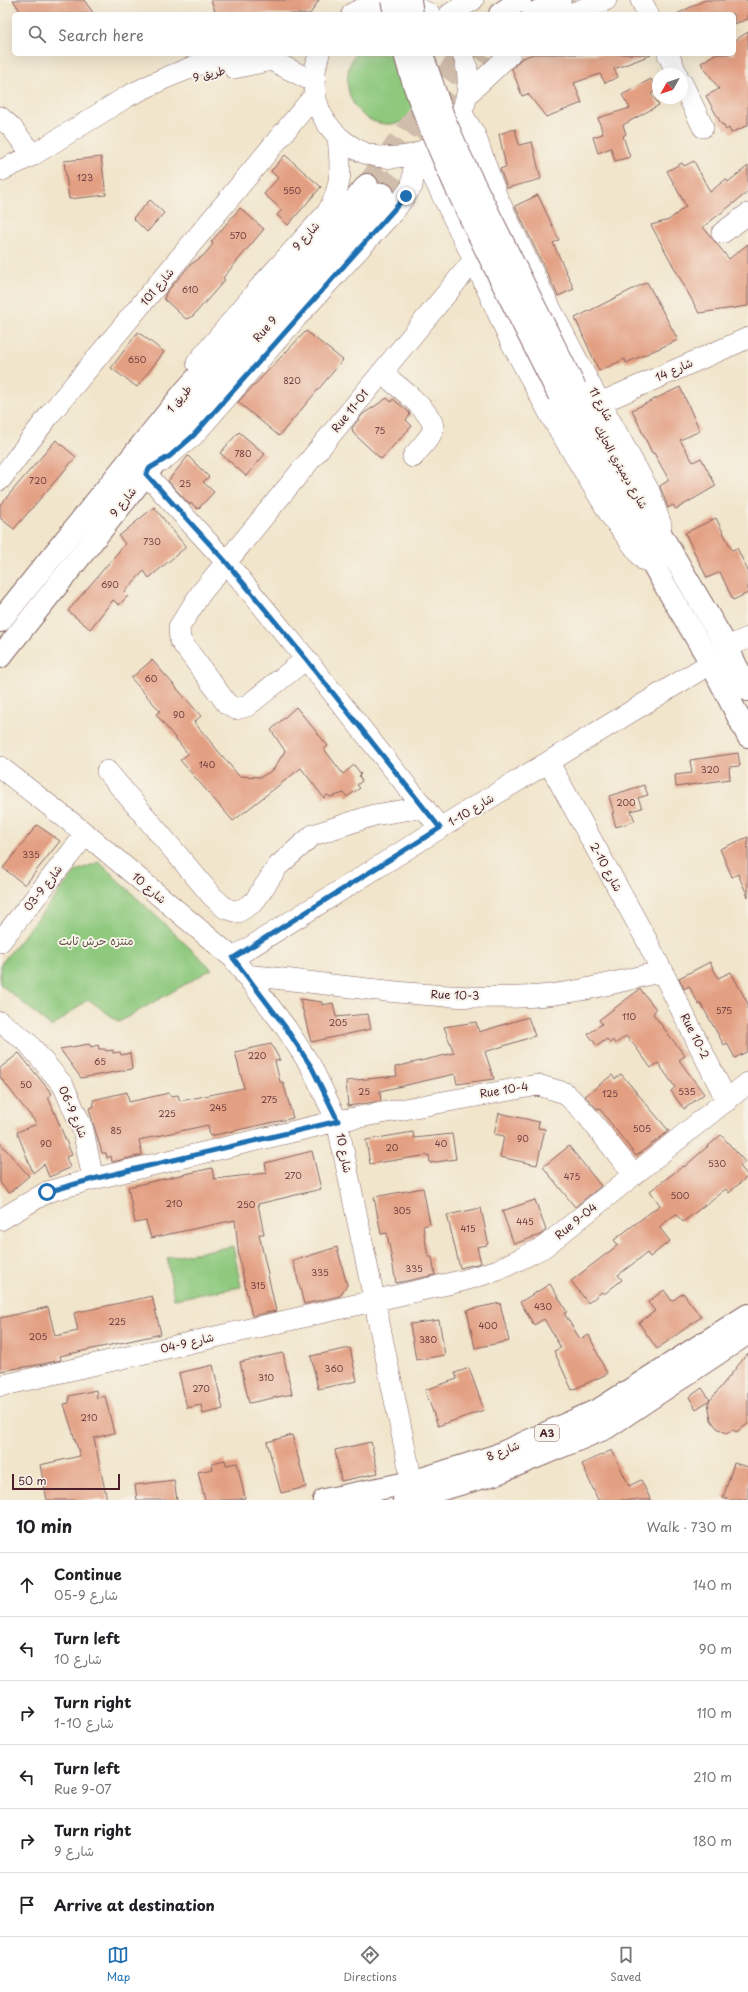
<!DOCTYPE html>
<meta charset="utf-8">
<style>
body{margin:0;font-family:"Playpen Sans","Playpen Sans Arabic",sans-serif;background:#f6f6f6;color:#202124}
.compass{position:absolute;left:652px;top:68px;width:36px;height:36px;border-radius:50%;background:#fff;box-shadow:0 4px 16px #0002;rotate:230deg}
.scale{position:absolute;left:12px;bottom:10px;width:108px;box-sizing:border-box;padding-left:4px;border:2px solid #4a1f2b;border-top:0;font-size:11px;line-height:14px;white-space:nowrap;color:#4a1f2b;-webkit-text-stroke:3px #f7f3e8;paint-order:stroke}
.stop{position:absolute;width:12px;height:12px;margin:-9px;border:3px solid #1f6fb2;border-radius:50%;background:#fff}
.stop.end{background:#1f6fb2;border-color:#fff;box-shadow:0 1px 4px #0008}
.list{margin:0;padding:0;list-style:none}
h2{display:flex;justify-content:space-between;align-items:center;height:52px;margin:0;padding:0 16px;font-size:17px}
h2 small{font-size:13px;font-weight:400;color:#757577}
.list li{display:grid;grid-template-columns:26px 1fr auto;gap:12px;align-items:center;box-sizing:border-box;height:64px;padding:0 16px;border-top:1px solid #e0e0e0}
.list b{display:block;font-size:15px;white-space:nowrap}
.list p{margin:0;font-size:13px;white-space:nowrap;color:#757577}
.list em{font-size:13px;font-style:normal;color:#757577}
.icon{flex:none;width:22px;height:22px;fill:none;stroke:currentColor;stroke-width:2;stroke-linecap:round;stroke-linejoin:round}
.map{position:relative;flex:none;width:748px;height:1500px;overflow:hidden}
.search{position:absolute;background:#fff;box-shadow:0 4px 16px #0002;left:12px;right:12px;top:12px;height:44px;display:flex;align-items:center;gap:10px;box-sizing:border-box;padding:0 14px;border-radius:6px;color:#757577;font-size:15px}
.sheet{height:436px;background:#fff}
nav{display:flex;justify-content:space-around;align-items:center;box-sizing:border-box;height:56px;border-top:1px solid #e0e0e0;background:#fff;font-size:11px;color:#757577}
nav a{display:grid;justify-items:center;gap:2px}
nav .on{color:#1f6fb2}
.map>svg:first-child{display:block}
.green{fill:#8ec97e;stroke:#6c7454}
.building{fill:#e39f82}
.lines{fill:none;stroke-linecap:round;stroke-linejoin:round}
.major-tunnel{stroke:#d0bdab;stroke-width:22;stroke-dasharray:22 11;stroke-linecap:butt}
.minor-casing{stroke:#846463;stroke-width:22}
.major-casing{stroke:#846463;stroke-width:24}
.highway-casing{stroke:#846463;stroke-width:24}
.minor{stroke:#fff;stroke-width:21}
.major{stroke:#fff;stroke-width:22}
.highway{stroke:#fff;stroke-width:22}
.major-bridge-casing{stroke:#846463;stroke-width:24;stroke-linecap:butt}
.major-bridge{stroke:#fff;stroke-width:22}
.route{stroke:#1f6fb2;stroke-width:5}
.labels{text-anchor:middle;stroke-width:4;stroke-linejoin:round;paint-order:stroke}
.number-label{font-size:9px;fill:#703f41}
.shield{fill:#f7f3e8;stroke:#7e5f64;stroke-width:1}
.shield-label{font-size:10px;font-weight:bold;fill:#4a1f2b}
.street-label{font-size:11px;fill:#4a1f2b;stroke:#f7f3e8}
.park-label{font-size:11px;fill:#5e5244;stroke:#f7f3e8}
</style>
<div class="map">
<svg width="748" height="1500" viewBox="0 0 748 1500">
<rect width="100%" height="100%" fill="#f7f3e8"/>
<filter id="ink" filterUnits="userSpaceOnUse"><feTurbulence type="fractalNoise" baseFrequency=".025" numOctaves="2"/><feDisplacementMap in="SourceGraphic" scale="8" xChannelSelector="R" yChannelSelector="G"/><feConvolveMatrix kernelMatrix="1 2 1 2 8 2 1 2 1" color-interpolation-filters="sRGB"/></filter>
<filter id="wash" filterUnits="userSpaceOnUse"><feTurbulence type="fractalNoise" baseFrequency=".012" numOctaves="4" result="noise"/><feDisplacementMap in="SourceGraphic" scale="16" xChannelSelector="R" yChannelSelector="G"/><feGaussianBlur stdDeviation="0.9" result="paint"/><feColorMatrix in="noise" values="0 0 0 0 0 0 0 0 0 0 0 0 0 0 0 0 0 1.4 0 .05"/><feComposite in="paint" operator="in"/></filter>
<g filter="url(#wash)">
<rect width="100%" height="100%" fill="#f1e5cb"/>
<path class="green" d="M 355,54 L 426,54 L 418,115 C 409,120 402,123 392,124 C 354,127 336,83 355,54 Z
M 99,862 L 212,969 L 119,1022 L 88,999 L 52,1027 L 0,984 L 0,965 L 76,871 Z
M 233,1246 L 241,1287 L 174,1299 L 167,1258 Z"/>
<g id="blocks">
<path class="building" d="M 13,0 L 84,0 L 94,14 L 22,14 Z
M 211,0 L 319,0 L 310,14 L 216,14 Z
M 705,0 L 748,0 L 748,19 L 734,24 L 734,14 L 677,14 Z
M 748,32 L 748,125 L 731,133 L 729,128 L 726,130 L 723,124 L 722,125 L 706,96 L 719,89 L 701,63 L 715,54 L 734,54 L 734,41 Z
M 533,54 L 650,54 L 651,55 L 614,69 L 618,77 L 605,83 L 600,74 L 574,83 L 582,103 L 546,117 L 528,94 L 522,96 L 512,69 L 521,59 Z
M 651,79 L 657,90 L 651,94 L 659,105 L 623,125 L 626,134 L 623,136 L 630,157 L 615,161 L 611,148 L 598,153 L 593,137 L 603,134 L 598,118 L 630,108 L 622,95 Z
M 515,129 L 519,145 L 532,142 L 541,179 L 507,188 L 500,169 L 506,167 L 499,134 Z
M 285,155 L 321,187 L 288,225 L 277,215 L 282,210 L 264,194 L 278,178 L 271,171 Z
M 101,157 L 106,195 L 69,199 L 64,161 Z
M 694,161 L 710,192 L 726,179 L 728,182 L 748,166 L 748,192 L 703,227 L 729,259 L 748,244 L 748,306 L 699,313 L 651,225 L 669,220 L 686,206 L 667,171 L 682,163 L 684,166 Z
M 538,195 L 559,240 L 553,243 L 574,289 L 558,296 L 515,206 Z
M 150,200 L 164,213 L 147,232 L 133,218 Z
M 240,208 L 264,229 L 223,278 L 225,280 L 193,316 L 186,319 L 164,299 L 166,293 L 190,265 L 204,255 L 213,244 L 211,242 Z
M 647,282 L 678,340 L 626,363 L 625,359 L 599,371 L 575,318 Z
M 306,331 L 343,360 L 279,436 L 238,402 Z
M 138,332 L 164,352 L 137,387 L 111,368 Z
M 680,387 L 700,431 L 680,440 L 693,462 L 701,458 L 716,486 L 676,509 L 673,505 L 668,508 L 660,486 L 669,480 L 654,453 L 652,453 L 632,410 Z
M 387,398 L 391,402 L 393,399 L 409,412 L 410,415 L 406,420 L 412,426 L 381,459 L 353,433 L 352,428 L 363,414 Z
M 239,432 L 265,454 L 246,476 L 220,453 Z
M 56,440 L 76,457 L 14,529 L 0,518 L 0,505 Z
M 188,456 L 209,477 L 203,482 L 214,492 L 198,509 L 191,503 L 190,505 L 168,481 Z
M 154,507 L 186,547 L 149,578 L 144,571 L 124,592 L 128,596 L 119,605 L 113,600 L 90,629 L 68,611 L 125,544 L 119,536 Z
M 716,518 L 732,550 L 737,548 L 748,571 L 748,593 L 733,600 L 720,572 L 707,578 L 685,533 Z
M 152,660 L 201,716 L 194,722 L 239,776 L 261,777 L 273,770 L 285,751 L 271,730 L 296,707 L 328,746 L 324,749 L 343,774 L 354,765 L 361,774 L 359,776 L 362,781 L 357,785 L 360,788 L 347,797 L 344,793 L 331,797 L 327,795 L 324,798 L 301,768 L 233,821 L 180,760 L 188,754 L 156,714 L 160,711 L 131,678 Z
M 738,753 L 740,766 L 729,767 L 730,779 L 676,787 L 675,775 L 692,773 L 690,760 Z
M 644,785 L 648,795 L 638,798 L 642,808 L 631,811 L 635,821 L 616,827 L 612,813 L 614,813 L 609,796 Z
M 37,825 L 60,841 L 25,885 L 3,868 Z
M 748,837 L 748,897 L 738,874 L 732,877 L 720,849 Z
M 710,962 L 718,978 L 731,972 L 748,1004 L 748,1051 L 735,1058 L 727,1043 L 724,1045 L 701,1004 L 699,1005 L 689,986 L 684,989 L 679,978 Z
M 640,989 L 656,1009 L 653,1014 L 685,1056 L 679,1060 L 704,1094 L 684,1109 L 671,1091 L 675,1087 L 658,1063 L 651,1068 L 632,1042 L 631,1043 L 626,1036 L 615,1044 L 613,1040 L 610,1043 L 607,1039 L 597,1046 L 588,1034 L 602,1024 L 599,1020 Z
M 300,999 L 322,1002 L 322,1005 L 333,1003 L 336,1017 L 368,1014 L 371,1029 L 311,1042 Z
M 528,1017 L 535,1036 L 485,1052 L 494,1079 L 457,1084 L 455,1074 L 380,1091 L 381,1101 L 348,1106 L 346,1081 L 397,1076 L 395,1067 L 454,1053 L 444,1027 L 476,1022 L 479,1032 Z
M 89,1044 L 91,1047 L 98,1045 L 99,1049 L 105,1049 L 106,1051 L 113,1050 L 113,1053 L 120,1052 L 121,1055 L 130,1053 L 132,1069 L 81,1078 L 60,1049 Z
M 271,1044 L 280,1060 L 275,1061 L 280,1082 L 283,1082 L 293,1118 L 210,1136 L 208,1125 L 139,1140 L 142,1155 L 112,1162 L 111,1156 L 107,1158 L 106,1153 L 102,1153 L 89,1109 L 94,1106 L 93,1100 L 127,1092 L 129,1102 L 169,1093 L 170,1096 L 178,1095 L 180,1101 L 244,1088 L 235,1052 Z
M 19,1053 L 52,1094 L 48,1097 L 72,1155 L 66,1157 L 70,1168 L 49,1177 L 44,1164 L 33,1173 L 17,1132 L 37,1124 L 0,1077 L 0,1068 Z
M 621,1074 L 669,1131 L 636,1156 L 599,1108 L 597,1109 L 585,1096 L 612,1075 L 615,1079 Z
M 499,1113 L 539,1122 L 538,1128 L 545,1129 L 537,1165 L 500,1157 L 504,1136 L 494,1134 Z
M 413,1132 L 414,1138 L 452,1134 L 456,1159 L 430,1163 L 429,1155 L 370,1164 L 366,1140 Z
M 721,1135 L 745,1162 L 740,1166 L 748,1176 L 729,1193 L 726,1189 L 723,1191 L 683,1222 L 676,1214 L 659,1227 L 670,1241 L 650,1257 L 647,1253 L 618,1275 L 622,1280 L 604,1294 L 602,1292 L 588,1303 L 571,1281 L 618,1245 L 614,1240 L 660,1205 L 650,1191 L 683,1166 L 684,1167 Z
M 0,1143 L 29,1176 L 9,1193 L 0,1183 Z
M 569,1146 L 601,1186 L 575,1207 L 543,1167 Z
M 312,1151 L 321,1189 L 258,1204 L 264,1234 L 259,1234 L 276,1311 L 252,1316 L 239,1258 L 235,1220 L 151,1238 L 146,1221 L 135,1223 L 128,1187 L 212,1168 L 214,1179 L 267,1173 L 265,1163 Z
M 423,1188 L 430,1224 L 423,1226 L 428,1257 L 432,1257 L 435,1275 L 396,1283 L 387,1233 L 381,1234 L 374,1197 Z
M 535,1200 L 546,1230 L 540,1235 L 514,1244 L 502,1211 Z
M 481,1208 L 488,1242 L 487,1245 L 477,1247 L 481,1263 L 460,1268 L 447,1215 Z
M 337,1247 L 347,1285 L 340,1296 L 304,1304 L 293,1261 Z
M 550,1284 L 567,1312 L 564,1313 L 580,1339 L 589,1335 L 607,1374 L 572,1390 L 554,1351 L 561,1348 L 544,1319 L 534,1325 L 520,1302 Z
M 664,1290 L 672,1301 L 683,1293 L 701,1317 L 657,1349 L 639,1323 L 655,1311 L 648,1302 Z
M 152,1296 L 161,1334 L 60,1356 L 61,1360 L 43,1364 L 0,1371 L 0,1318 L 48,1307 L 55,1336 L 78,1331 L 74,1313 Z
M 500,1303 L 509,1341 L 475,1348 L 467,1310 Z
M 439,1320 L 445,1355 L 416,1360 L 410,1324 Z
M 350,1348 L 357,1381 L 318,1389 L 311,1356 Z
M 283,1353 L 292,1394 L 249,1403 L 240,1362 Z
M 748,1353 L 748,1424 L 736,1432 L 733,1430 L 726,1433 L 717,1428 L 711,1420 L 708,1403 Z
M 213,1365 L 223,1409 L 203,1414 L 201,1405 L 187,1408 L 179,1373 Z
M 469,1368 L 484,1410 L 438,1426 L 425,1390 L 457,1379 L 455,1373 Z
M 702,1388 L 710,1400 L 696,1409 L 689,1397 Z
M 96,1390 L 97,1398 L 105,1396 L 114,1433 L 94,1438 L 107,1500 L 47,1500 L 40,1465 L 80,1456 L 64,1404 L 69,1403 L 69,1396 Z
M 292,1435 L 306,1487 L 281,1493 L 267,1442 Z
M 371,1442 L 378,1473 L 341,1481 L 335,1450 Z
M 612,1450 L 629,1486 L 641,1480 L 651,1500 L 598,1500 L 582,1464 Z
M 225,1460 L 226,1465 L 237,1463 L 245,1498 L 235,1500 L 205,1500 L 198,1472 L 213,1469 L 212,1463 Z
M 734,1463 L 748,1467 L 748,1500 L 730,1500 L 723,1498 Z
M 174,1480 L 177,1500 L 137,1500 L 135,1485 Z"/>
</g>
</g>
<g filter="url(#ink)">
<use href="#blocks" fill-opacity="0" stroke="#846463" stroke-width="1"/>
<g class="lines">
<path class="major-tunnel" d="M 367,185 L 462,54
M 383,194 L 485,54"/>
<g class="minor-casing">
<path id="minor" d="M 641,0 L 648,14
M 352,14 C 359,8 387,3 397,4 C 409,4 420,9 430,14
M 450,14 L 473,0
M 571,14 L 606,0
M 319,54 C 315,67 313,80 315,94 C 321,131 359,162 397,157 C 408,156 417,155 426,149
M 668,54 L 677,74
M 234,68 L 267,61 L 273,61 L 314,82
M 682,83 L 703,127
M 468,94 L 510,54
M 462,114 L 475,135 L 497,197 L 542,292 L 587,379 L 649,491 L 661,525
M 0,117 L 11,127 L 33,155
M 454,125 C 469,103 472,79 463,54
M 421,152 L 474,260 L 511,342 L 552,418 L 611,516 L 644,560
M 0,171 L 33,155 L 128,96 L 163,79 L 200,64 L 250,54
M 722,233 L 748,214
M 197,363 L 260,287 L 327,213 C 343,186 341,167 338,137
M 381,373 C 393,382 436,414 433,429 C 432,436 418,450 413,457
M 600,403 L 748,338
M 163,460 L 193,436 L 296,318 L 394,211 L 412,186 L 415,155
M 146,474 L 226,562 L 306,659 L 440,828
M 0,480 L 51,413 L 315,95
M 727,647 L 748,638
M 306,659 L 247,706 L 236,709 L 227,704 L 180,640 L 179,627 L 201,593 L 474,260
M 549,763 L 646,939 L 727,1101
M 0,767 L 86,834 L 233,958 L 286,1028 L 312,1068 L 337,1121 L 412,1482
M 107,771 L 212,896 L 225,908 L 238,912 L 254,902 L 278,866 L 313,835 L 374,815 L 424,807
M 0,942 L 86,834
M 233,958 L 440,828 L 711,663
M 245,975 C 337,984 428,1000 520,997 C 568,996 616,982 663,971
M 0,1022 L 27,1042 L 63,1085 L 83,1130 L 93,1179
M 0,1220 L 47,1192 L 93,1179 L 337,1121 L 538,1085 L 565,1093 L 586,1114 L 634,1175
M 0,1386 L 465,1280 L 498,1270 L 544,1247 L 748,1083"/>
</g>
<g class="major-casing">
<path id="major" d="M 500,14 L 520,0
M 533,14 L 560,0
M 575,388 L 727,647 L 748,690
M 559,395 L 663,582 L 711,663 L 748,736
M 0,621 L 185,391 L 328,233 L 367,185
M 0,657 L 214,389 L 383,194"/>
</g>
<g class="highway-casing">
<path id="highway" d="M 324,1500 L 412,1482 L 495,1456 L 600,1409 L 748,1315
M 404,1500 L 495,1474 L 606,1428 L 748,1333"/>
</g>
<use href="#minor" class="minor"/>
<use href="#major" class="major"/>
<use href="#highway" class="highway"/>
<g class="major-bridge-casing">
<path id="major-bridge" d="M 392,0 L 395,14
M 410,0 L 412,14
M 405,54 C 417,100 437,144 456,187 C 488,257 525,326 559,395
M 422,54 L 444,119 L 461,158 L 575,388"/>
</g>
<use href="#major-bridge" class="major-bridge"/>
</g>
</g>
<g class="lines" filter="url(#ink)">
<path class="route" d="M 47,1192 L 93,1179 L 338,1121 L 312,1068 L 286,1028 L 233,958 L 440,828 L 306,659 L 226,562 L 146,474 L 150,468 L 170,456 L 193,436 L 406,196"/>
</g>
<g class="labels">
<g class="number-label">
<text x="85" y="181">123</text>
<text x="292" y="194">550</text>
<text x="238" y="239">570</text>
<text x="190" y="293">610</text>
<text x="137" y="363">650</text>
<text x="292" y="384">820</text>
<text x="380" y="434">75</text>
<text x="243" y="457">780</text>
<text x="38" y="484">720</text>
<text x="185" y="487">25</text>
<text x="152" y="545">730</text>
<text x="110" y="588">690</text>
<text x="151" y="682">60</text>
<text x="179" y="718">90</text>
<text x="207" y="768">140</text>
<text x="710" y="773">320</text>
<text x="626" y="806">200</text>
<text x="31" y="858">335</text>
<text x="724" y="1014">575</text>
<text x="629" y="1020">110</text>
<text x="338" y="1026">205</text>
<text x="257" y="1059">220</text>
<text x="100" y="1065">65</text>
<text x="26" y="1088">50</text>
<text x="364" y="1095">25</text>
<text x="687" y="1095">535</text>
<text x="610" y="1097">125</text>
<text x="269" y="1103">275</text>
<text x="218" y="1111">245</text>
<text x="167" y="1117">225</text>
<text x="642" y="1132">505</text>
<text x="116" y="1134">85</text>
<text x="523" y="1142">90</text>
<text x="46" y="1147">90</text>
<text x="441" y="1147">40</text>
<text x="392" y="1151">20</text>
<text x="717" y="1167">530</text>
<text x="293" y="1179">270</text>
<text x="572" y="1180">475</text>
<text x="680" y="1199">500</text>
<text x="174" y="1207">210</text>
<text x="246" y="1208">250</text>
<text x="402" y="1214">305</text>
<text x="525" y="1225">445</text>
<text x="468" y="1232">415</text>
<text x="414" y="1272">335</text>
<text x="320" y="1276">335</text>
<text x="258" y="1289">315</text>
<text x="543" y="1310">430</text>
<text x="117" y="1325">225</text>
<text x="488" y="1329">400</text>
<text x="38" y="1340">205</text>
<text x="428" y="1343">380</text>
<text x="334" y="1372">360</text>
<text x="266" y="1381">310</text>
<text x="201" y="1392">270</text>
<text x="89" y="1421">210</text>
</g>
<rect class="shield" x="535" y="1425" width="24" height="16" rx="3"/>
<g class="shield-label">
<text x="547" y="1437">A3</text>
</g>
<g class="street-label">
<text transform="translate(209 74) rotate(-14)" y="4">طريق 9</text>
<text transform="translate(306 236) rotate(-48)" y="4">شارع 9</text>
<text transform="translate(157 287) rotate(-50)" y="4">شارع 101</text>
<text transform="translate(265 329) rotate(-49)" y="4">Rue 9</text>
<text transform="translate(674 370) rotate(-24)" y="4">شارع 14</text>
<text transform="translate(179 399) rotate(-50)" y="4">طريق 1</text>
<text transform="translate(601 404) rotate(61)" y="4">شارع 11</text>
<text transform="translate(350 411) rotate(-51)" y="4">Rue 11-01</text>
<text transform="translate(621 467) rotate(60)" y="4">شارع ديميتري الحايك</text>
<text transform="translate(123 502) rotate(-51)" y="4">شارع 9</text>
<text transform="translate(471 810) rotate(-31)" y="4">شارع 10-1</text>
<text transform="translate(606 867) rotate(61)" y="4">شارع 10-2</text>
<text transform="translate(43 888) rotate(-52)" y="4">شارع 9-03</text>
<text transform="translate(149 888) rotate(41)" y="4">شارع 10</text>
<text transform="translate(455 995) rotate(2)" y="4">Rue 10-3</text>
<text transform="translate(695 1036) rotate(63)" y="4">Rue 10-2</text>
<text transform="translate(504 1090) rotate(-9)" y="4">Rue 10-4</text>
<text transform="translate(73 1112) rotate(67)" y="4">شارع 9-06</text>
<text transform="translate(344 1153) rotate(79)" y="4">شارع 10</text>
<text transform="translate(576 1221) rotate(-39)" y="4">Rue 9-04</text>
<text transform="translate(187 1343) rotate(-13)" y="4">شارع 9-04</text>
<text transform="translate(503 1451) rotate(-22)" y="4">شارع 8</text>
</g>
<g class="park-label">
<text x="96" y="945">منتزه حرش ثابت</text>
</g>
</g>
</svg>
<svg class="compass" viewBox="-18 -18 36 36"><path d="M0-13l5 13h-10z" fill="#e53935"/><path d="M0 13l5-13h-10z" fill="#757577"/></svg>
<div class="scale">50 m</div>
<div class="stop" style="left:47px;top:1192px"></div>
<div class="stop end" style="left:406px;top:196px"></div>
<div class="search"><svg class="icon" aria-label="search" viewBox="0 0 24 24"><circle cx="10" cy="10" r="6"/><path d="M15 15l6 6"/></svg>Search here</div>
</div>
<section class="sheet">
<h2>10 min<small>Walk · 730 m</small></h2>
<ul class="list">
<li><svg class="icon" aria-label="ahead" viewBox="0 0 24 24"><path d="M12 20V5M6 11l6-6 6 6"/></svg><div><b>Continue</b><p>شارع 9-05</p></div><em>140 m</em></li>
<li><svg class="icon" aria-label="left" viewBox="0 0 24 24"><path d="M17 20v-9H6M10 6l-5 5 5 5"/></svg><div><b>Turn left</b><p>شارع 10</p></div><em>90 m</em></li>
<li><svg class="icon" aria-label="right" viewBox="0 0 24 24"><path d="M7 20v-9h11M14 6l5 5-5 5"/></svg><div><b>Turn right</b><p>شارع 10-1</p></div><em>110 m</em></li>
<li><svg class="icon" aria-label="left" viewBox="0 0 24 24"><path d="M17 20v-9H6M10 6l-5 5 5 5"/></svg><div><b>Turn left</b><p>Rue 9-07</p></div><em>210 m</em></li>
<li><svg class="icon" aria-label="right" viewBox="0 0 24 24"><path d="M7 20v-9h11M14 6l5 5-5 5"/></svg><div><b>Turn right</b><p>شارع 9</p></div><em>180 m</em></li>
<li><svg class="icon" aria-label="arrive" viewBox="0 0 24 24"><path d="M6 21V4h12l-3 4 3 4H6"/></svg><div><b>Arrive at destination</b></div></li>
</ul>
</section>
<nav>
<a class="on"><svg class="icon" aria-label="map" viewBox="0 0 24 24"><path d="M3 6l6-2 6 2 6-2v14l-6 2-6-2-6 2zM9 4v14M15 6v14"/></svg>Map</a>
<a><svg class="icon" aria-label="directions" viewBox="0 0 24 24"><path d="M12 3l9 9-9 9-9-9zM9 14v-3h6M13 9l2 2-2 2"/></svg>Directions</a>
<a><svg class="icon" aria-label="saved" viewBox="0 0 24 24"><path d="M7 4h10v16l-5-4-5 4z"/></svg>Saved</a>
</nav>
